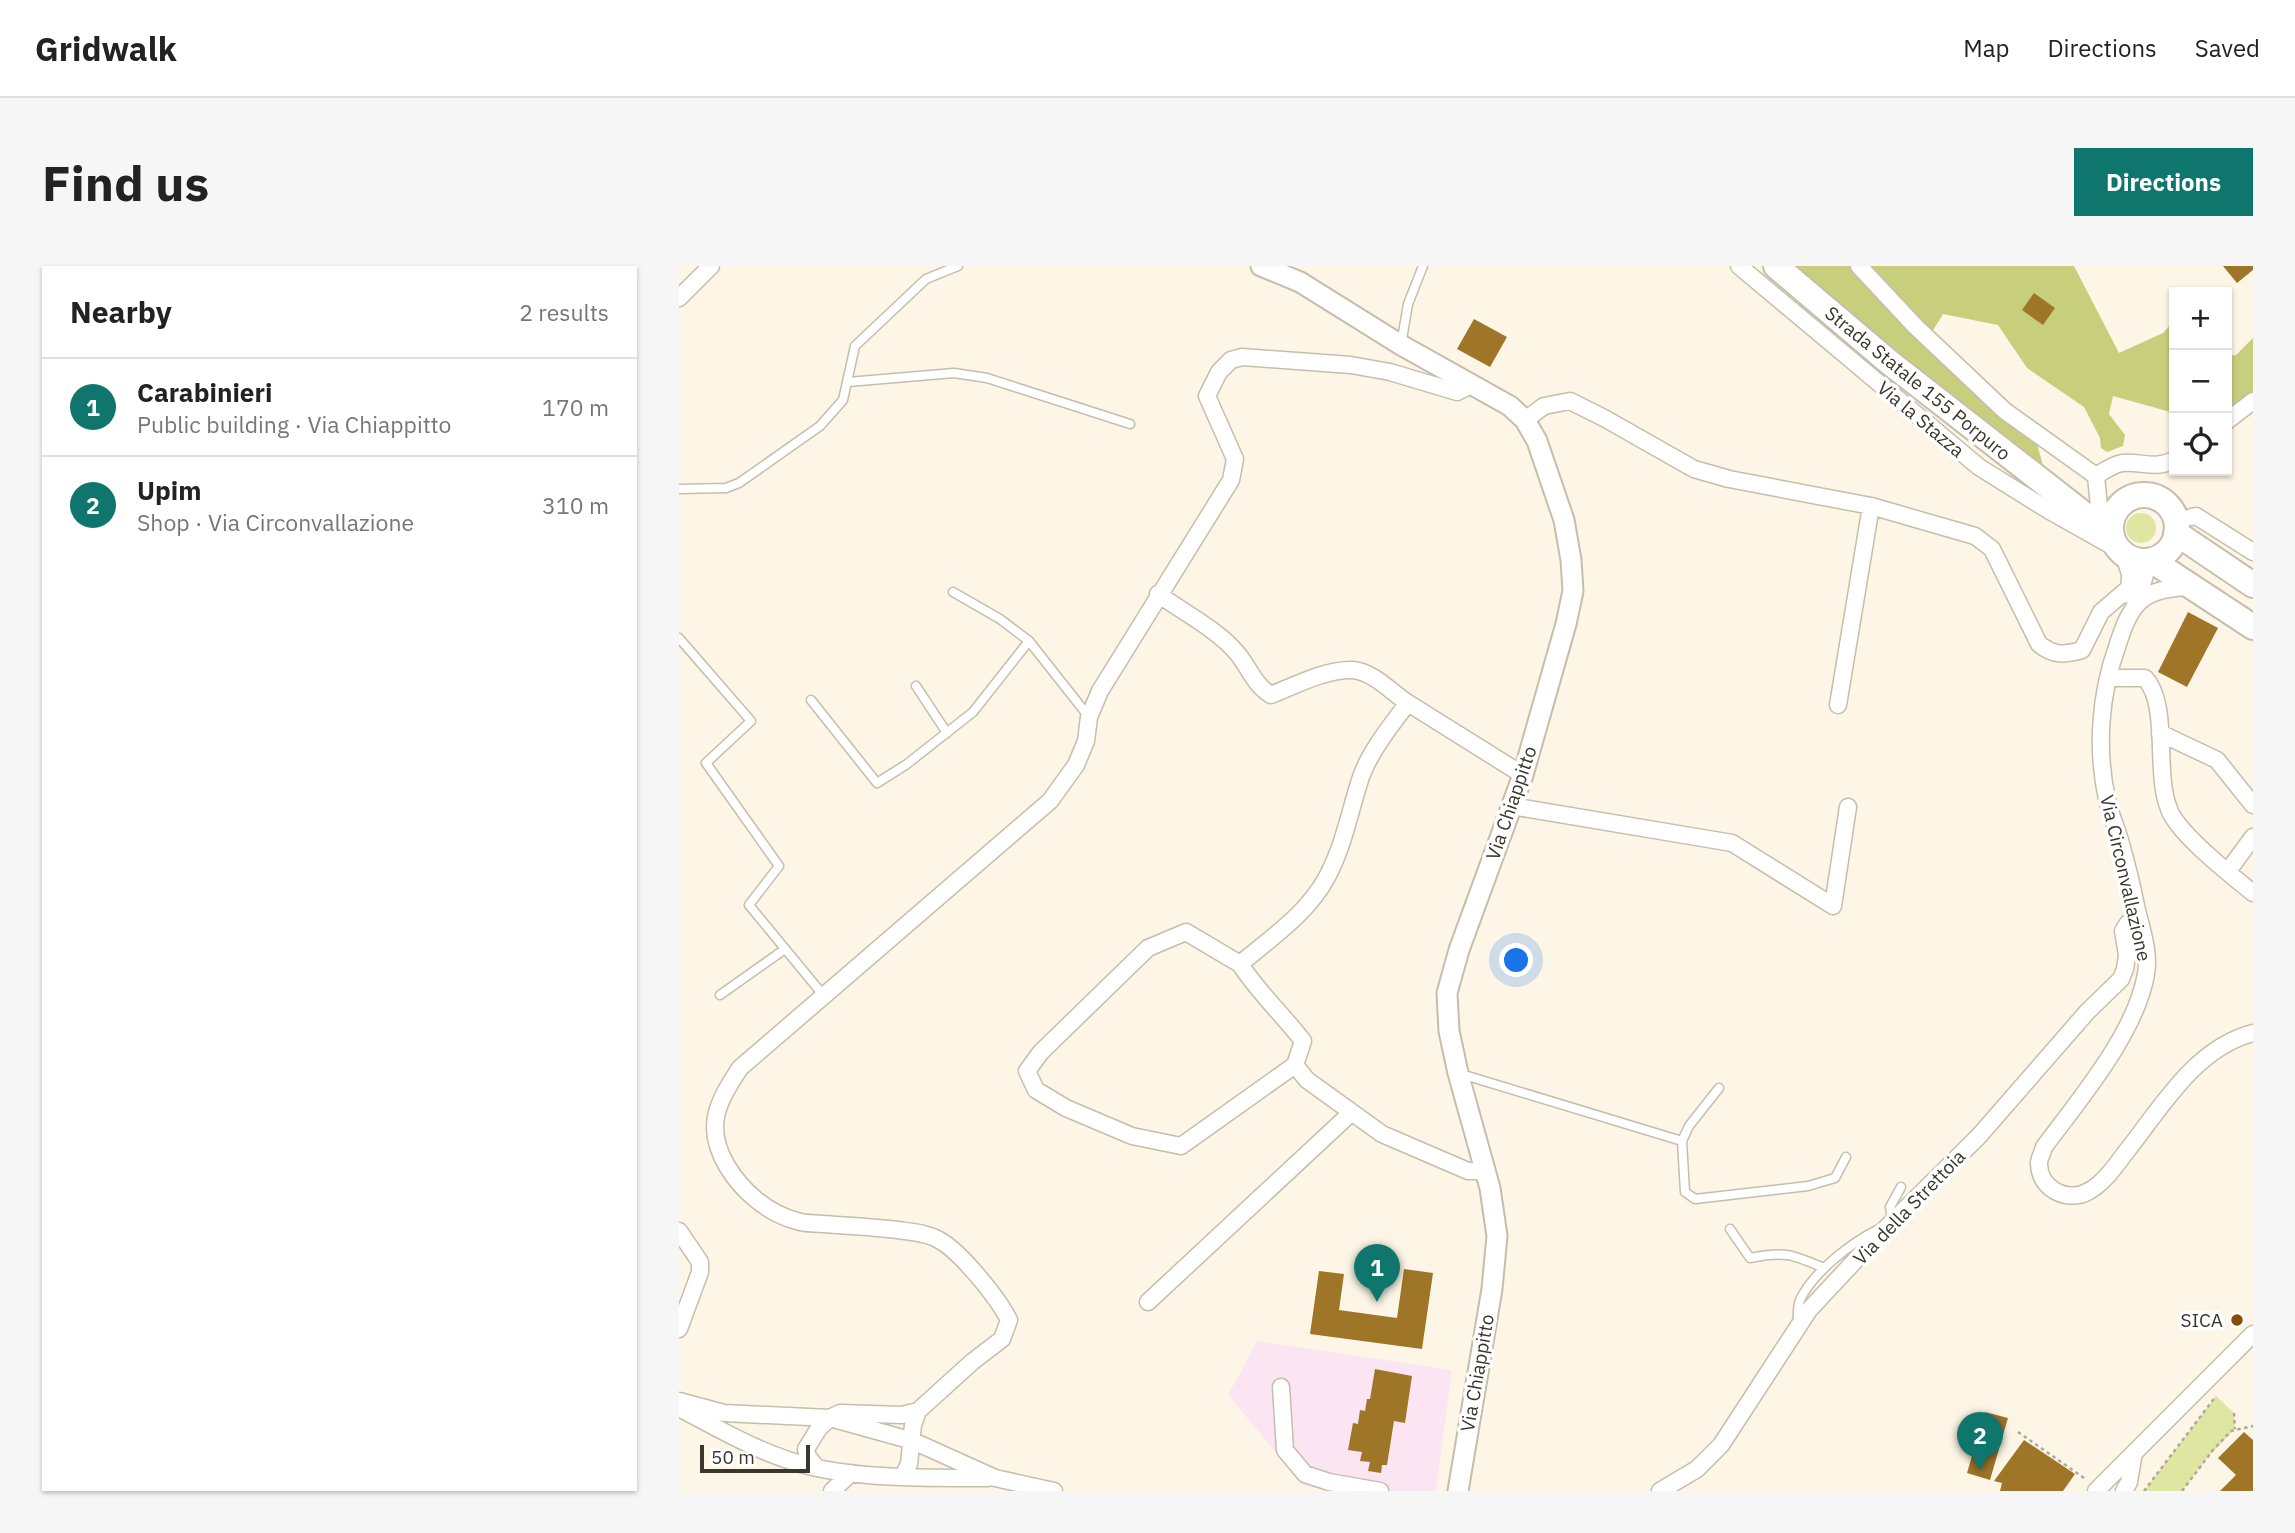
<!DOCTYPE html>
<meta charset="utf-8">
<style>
body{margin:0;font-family:"IBM Plex Sans",sans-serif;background:#f6f6f6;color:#222}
.controls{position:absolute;right:21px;top:21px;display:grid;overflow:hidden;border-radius:0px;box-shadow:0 2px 5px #0004}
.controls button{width:63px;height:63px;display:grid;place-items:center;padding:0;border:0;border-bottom:2px solid #e0e0e0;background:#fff;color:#222;font:35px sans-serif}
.scale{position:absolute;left:21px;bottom:18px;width:110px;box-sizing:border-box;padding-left:7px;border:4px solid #39362e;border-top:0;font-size:19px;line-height:24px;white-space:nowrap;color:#39362e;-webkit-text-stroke:5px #fff;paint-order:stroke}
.you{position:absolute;left:838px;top:695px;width:24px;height:24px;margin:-18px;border:5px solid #fff;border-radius:50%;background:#1a73e8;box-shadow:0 0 0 10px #1a73e833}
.badge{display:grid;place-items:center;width:46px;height:46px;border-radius:50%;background:#0f766e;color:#fff;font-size:23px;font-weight:700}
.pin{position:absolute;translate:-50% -58px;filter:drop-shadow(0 2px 4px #0008)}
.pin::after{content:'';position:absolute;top:37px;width:24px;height:21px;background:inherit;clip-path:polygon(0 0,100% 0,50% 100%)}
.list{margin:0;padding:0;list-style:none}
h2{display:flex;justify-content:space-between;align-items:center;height:91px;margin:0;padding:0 28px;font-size:30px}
h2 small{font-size:23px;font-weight:400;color:#767676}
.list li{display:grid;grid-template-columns:46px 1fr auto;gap:21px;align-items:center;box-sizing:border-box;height:98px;padding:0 28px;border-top:2px solid #e0e0e0}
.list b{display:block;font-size:26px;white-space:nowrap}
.list p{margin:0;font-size:23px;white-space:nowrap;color:#767676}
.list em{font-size:23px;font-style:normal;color:#767676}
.icon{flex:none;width:38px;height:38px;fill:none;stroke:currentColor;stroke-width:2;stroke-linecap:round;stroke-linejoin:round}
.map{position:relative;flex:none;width:1574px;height:1225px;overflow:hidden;border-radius:0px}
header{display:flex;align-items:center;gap:42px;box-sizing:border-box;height:98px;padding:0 35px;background:#fff;border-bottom:2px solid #e0e0e0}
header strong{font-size:33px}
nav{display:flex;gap:38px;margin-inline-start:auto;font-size:24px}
.intro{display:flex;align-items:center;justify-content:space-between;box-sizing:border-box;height:168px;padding:0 42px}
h1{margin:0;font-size:49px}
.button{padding:18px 32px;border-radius:0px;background:#0f766e;color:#fff;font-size:24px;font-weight:700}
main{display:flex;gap:42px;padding:0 42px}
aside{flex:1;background:#fff;border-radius:0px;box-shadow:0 2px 5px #0004}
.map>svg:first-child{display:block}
.education{fill:#fbe5f2}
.green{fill:#dfe6a1}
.forest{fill:#c7ce7c}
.building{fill:#9f7528}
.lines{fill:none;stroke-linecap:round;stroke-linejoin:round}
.service-casing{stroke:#c7bdab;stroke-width:11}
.minor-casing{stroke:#c7bdab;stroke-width:19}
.tertiary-casing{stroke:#c7bdab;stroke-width:23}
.primary-casing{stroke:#c7bdab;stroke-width:28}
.path{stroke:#aea89c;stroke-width:2.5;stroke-dasharray:3.5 3.5;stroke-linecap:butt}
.service{stroke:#fff;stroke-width:8}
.minor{stroke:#fff;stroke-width:16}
.tertiary{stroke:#fff;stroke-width:19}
.primary{stroke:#fff;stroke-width:24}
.poi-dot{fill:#874d04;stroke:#fff;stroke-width:2.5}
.labels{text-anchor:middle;stroke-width:7;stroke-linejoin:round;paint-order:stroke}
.street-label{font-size:19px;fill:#39362e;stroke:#fff}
.poi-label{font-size:19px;fill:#39362e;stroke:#fff;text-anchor:end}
</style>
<header>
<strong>Gridwalk</strong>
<nav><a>Map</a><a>Directions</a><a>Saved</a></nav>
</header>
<div class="intro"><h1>Find us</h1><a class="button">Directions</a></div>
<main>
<aside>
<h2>Nearby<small>2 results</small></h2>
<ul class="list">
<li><span class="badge">1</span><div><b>Carabinieri</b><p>Public building · Via Chiappitto</p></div><em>170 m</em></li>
<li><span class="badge">2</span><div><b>Upim</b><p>Shop · Via Circonvallazione</p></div><em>310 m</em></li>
</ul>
</aside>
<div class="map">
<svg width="1574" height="1225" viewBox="0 0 1574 1225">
<rect width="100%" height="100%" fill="#fdf6e6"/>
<path class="education" d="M 578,1075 L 773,1104 L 757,1225 L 657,1225 L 625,1220 L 549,1129 Z"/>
<path class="green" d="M1447 262a15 15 0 1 1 30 0a15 15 0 1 1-30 0Z
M 1537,1130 L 1555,1147 L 1556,1163 L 1529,1191 L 1503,1225 L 1465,1225 Z"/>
<path class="forest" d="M 1112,0 L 1172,0 L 1207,42 L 1292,125 L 1358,178 L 1365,203 Z
M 1190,0 L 1395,0 L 1440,87 L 1484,67 L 1495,55 L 1495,147 L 1434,130 L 1430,148 L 1446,169 L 1444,180 L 1428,186 L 1422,182 L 1421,172 L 1405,141 L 1348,102 L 1319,59 L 1264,48 L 1253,66 Z
M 1574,72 L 1574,126 L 1548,144 L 1548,90 L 1557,89 Z"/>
<path class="building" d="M 1544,0 L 1574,0 L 1574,4 L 1558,17 Z
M 1355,27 L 1376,42 L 1364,59 L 1343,44 Z
M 795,53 L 828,71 L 811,101 L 778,83 Z
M 1509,346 L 1539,362 L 1508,421 L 1479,406 Z
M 725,1003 L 754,1007 L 743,1083 L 631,1068 L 640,1005 L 665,1008 L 660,1044 L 718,1052 Z
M 696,1103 L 733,1110 L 726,1157 L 715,1155 L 708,1199 L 703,1199 L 702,1207 L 689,1205 L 691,1196 L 681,1195 L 683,1186 L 669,1184 L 674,1157 L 679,1158 L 681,1144 L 686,1145 L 688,1133 L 691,1133 Z
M 1306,1146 L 1329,1152 L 1311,1214 L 1288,1207 Z
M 1565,1166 L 1574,1174 L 1574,1225 L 1541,1225 L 1557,1209 L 1539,1192 Z
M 1345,1174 L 1396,1208 L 1384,1225 L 1321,1225 L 1323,1217 L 1315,1215 Z"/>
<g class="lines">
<g class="service-casing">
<path id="service" d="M 722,79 L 729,38 L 744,0
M 169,116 L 275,107 L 308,112 L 451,158
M 0,223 L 47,222 L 60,217 L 141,160 L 164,134 L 176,80 L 247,13 L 279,0
M 274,326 L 321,353 L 350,375
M 0,372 L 72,455 L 27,497 L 100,600 L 70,639 L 145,730
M 237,420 L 268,467
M 132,434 L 198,517 L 228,498 L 294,446 L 350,375 L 410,451
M 41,729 L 106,683
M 782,808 L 1003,875 L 1006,926 L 1016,933 L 1129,920 L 1156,912 L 1167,891
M 1003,875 L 1010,860 L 1040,822
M 1213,954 L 1211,941 L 1222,921
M 1051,963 L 1071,992 C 1105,985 1113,988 1145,1002
M 1119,1056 C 1119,1049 1118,1041 1121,1034 C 1134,1006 1173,976 1200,963"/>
</g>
<g class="minor-casing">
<path id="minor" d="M 1060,0 L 1300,201 L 1369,244 L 1440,284
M 1180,0 L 1237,61 L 1326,145 L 1417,210 L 1420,241
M 0,32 L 32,0
M 846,154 L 865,140 L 891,135 L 925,152 L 1015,203 L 1050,213 L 1192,240 L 1296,270 L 1313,283 L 1360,378 C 1375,390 1385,389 1403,384 L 1422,346 L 1450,322
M 1548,155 L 1574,135
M 1417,210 C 1425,205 1433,199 1443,197 C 1463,195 1475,204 1495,194
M 1512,251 L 1517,250 L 1574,286
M 1444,287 L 1451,308 L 1450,329
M 1512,321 C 1463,322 1452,336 1438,381 C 1421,428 1417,483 1428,533 C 1431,548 1438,563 1442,578 C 1448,599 1453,619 1457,640 C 1462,662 1471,686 1467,708 C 1457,767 1400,834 1365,881 C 1364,885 1361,891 1360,896 C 1359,922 1388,938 1410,925 C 1425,917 1437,899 1447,886 C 1482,842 1516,782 1574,767
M 479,328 C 504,346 539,364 558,387 C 570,401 575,419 592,429 C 617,419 647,403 674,404 C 695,406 713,427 729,437 C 767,461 806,485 844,509
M 1458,338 L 1470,294
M 1429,412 L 1466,412 C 1491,439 1475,507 1490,543 C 1498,567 1553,610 1574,627
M 729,437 C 712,459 689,488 681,514 C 670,548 665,579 648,611 C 629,647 592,672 561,698 C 579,726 604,749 624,775 L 616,799 L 628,814 L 703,868 L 789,905 L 807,905
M 1159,439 L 1192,240
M 1481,467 L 1538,494 L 1574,539
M 832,540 L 1053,577 L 1154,640 L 1169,541
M 1549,605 L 1574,571
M 561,698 L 507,666 L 469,682 L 362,786 L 348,805 L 357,824 L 387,842 L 453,870 L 502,880 L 616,799
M 0,965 L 21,996 L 21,1006 L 0,1063
M 469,1036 L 672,847
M 602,1121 L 606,1184 L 626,1208 L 650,1216 L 701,1225
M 0,1135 L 45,1147 L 151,1152 L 234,1175 L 316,1212 L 375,1225
M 0,1142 C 44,1165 89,1192 138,1202 C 191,1213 255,1212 309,1212
M 138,1202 L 129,1191 L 127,1183 L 140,1162 L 151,1152 L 161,1147 L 223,1149 L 239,1145
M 224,1210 L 230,1198 L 234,1159 L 239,1145 L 293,1096 L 323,1073 L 330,1054 C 319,1032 281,985 260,974 C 249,967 232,966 219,964 C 194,961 169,960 144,958 C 136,957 126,958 118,955 C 88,947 63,925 48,900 C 25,861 38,837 61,802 L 371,535 L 397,499 L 407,475 L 410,451 L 421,425 L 552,214 L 556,193 L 528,130 L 540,106 L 552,94 L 563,91 L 672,99 L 711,106 L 778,126 L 792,119
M 153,1225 L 172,1207
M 981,1225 L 1018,1203 L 1042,1179 L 1130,1044 L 1199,970 L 1300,870 L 1408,746 L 1442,713 L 1446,703 L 1448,689 L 1444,665 L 1449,657 L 1460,654
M 1417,1225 L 1574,1068
M 1445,1225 L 1450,1216 L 1455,1187"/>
</g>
<g class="tertiary-casing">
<path id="tertiary" d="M 582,0 L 621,16 L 722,79 L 831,140 L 846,154 L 858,175 L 885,254 L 892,294 L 894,325 L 887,358 L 844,509 L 780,684 L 768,727 L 770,765 L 779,807 L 811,922 L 818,970 L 813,1023 L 779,1225"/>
</g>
<g class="primary-casing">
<path id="primary" d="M 1097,0 L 1210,96 L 1433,270
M1432 262a33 33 0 1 1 66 0a33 33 0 1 1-66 0Z
M 1497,267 L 1574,319
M 1472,294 L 1574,361"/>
</g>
<path class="path" d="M 1555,1147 L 1556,1163
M 1339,1166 L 1408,1214
M 1465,1225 L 1537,1130
M 1503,1225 L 1534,1184 L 1552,1165 L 1574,1160"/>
<use href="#service" class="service"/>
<use href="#minor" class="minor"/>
<use href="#tertiary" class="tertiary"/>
<use href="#primary" class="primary"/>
</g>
<circle class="poi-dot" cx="1558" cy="1054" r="7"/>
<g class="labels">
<g class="street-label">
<text transform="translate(1239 117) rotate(39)" y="7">Strada Statale 155 Porpuro</text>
<text transform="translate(1242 153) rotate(40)" y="7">Via la Stazza</text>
<text transform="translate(832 537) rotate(-71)" y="7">Via Chiappitto</text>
<text transform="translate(1447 612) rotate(77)" y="7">Via Circonvallazione</text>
<text transform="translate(1230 941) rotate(-46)" y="7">Via della Strettoia</text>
<text transform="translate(798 1107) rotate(-80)" y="7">Via Chiappitto</text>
</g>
<g class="poi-label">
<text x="1544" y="1061">SICA</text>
</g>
</g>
</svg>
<div class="controls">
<button>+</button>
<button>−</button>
<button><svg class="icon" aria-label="locate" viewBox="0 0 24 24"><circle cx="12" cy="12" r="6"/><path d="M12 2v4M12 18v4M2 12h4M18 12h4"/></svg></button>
</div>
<div class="scale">50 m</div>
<div class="you"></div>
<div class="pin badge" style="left:698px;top:1036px">1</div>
<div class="pin badge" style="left:1301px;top:1204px">2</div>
</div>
</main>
